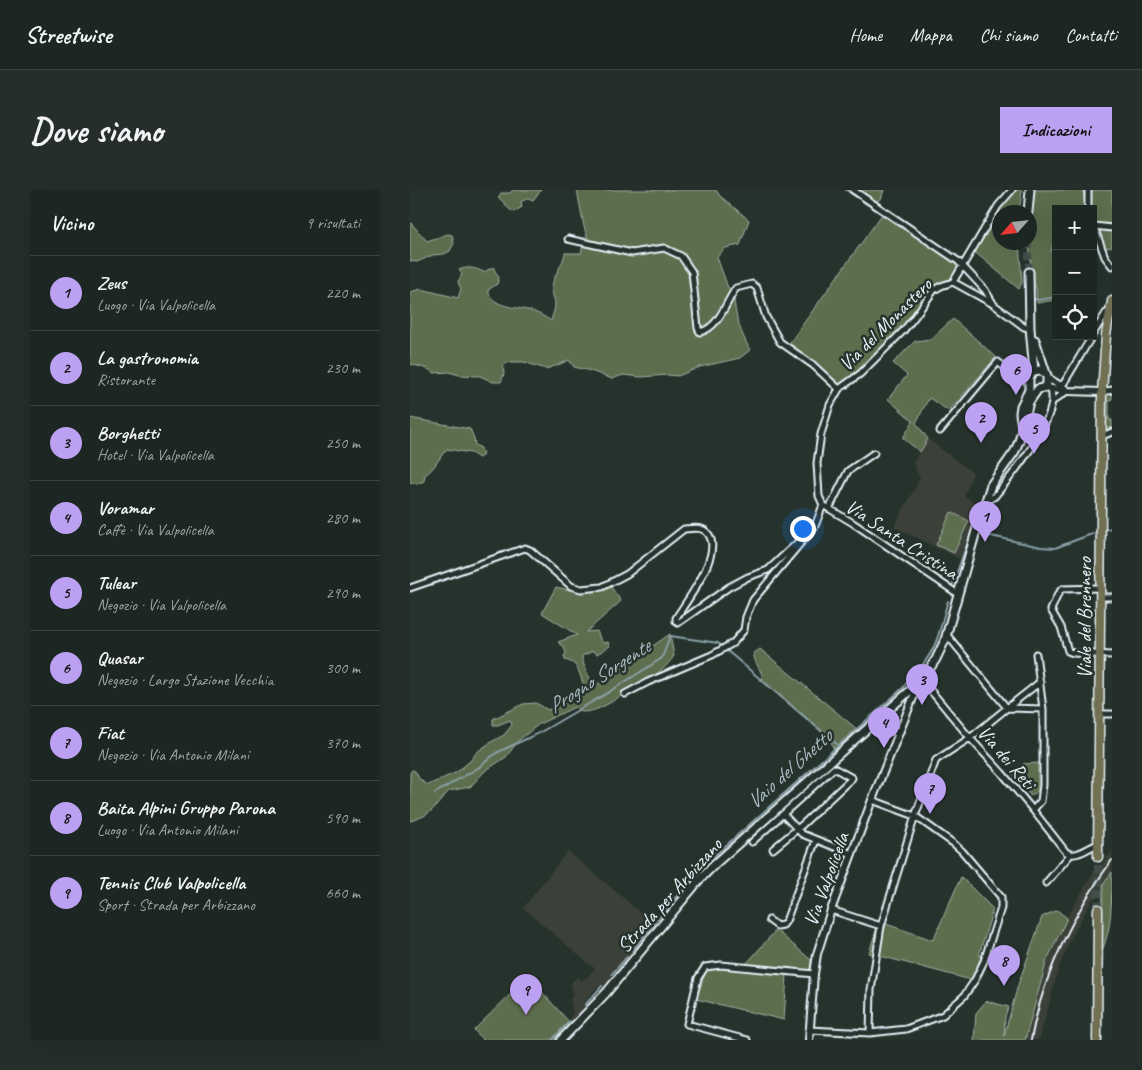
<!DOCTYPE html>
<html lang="it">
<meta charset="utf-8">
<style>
body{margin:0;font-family:Caveat,sans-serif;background:#252e2a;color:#f1f3f6}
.controls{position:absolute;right:15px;top:15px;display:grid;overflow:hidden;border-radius:0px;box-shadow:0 5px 20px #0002}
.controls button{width:45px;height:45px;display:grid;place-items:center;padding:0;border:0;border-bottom:1px solid #3a4340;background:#1c2622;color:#f1f3f6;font:25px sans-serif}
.compass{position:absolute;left:582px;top:15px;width:45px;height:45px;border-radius:50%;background:#1c2622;box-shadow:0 5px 20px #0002;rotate:243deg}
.you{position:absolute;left:392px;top:338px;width:18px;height:18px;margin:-12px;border:4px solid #fff;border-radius:50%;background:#1a73e8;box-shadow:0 0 0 8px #1a73e833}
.badge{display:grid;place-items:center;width:32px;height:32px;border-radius:50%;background:#bca0f2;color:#111;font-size:16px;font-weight:700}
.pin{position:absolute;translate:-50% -41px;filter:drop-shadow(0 1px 2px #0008)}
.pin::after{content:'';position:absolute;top:26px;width:18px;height:15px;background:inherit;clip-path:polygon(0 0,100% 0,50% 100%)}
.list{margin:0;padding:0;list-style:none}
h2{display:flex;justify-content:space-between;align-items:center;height:65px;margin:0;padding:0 20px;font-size:21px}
h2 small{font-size:16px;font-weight:400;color:#a0a5a5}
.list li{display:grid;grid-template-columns:32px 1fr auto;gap:15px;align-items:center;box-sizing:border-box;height:75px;padding:0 20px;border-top:1px solid #3a4340}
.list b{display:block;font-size:19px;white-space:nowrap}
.list p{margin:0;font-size:16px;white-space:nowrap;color:#a0a5a5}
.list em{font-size:16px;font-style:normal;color:#a0a5a5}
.icon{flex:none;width:28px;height:28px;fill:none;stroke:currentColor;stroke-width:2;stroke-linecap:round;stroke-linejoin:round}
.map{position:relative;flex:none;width:702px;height:850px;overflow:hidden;border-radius:0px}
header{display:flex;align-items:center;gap:30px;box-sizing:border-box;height:70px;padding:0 25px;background:#1c2622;border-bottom:1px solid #3a4340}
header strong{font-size:24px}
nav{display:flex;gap:28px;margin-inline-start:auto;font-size:18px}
.intro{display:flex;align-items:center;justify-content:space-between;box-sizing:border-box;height:120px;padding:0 30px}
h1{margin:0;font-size:35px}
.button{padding:12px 22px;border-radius:0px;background:#bca0f2;color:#111;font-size:18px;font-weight:700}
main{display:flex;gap:30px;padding:0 30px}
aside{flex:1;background:#1c2622;border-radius:0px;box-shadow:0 5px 20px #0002}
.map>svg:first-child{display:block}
.built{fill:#3b4139}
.green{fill:#5d6e50;stroke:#a2b0a4}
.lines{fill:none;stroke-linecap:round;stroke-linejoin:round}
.stream{stroke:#8aa1a8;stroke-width:2}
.secondary-tunnel{stroke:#43504b;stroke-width:7;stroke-dasharray:7 3.5;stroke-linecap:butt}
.primary-tunnel{stroke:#43504b;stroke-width:8;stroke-dasharray:8 4;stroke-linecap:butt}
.minor-casing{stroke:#e8f1f8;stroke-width:9}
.tertiary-casing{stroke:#e8f1f8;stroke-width:10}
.secondary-casing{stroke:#e8f1f8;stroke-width:11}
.primary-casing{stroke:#e8f1f8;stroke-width:11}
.minor{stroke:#26332d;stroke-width:5}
.tertiary{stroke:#26332d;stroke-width:6}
.secondary{stroke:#26332d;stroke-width:7}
.primary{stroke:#716f52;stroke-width:8}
.rail{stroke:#e8f1f8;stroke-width:2}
.labels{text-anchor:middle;stroke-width:5;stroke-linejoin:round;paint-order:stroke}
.street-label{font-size:20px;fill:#e8f1f8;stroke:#26332d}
.water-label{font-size:21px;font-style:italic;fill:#a9bbc2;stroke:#26332d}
</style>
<header>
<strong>Streetwise</strong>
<nav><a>Home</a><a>Mappa</a><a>Chi siamo</a><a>Contatti</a></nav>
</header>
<div class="intro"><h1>Dove siamo</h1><a class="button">Indicazioni</a></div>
<main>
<aside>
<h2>Vicino<small>9 risultati</small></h2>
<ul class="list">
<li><span class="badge">1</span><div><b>Zeus</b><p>Luogo · Via Valpolicella</p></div><em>220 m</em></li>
<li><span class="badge">2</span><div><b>La gastronomia</b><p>Ristorante</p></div><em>230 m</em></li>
<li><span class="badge">3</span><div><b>Borghetti</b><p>Hotel · Via Valpolicella</p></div><em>250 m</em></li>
<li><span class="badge">4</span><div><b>Voramar</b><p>Caffè · Via Valpolicella</p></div><em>280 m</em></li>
<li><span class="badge">5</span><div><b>Tulear</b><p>Negozio · Via Valpolicella</p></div><em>290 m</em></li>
<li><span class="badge">6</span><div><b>Quasar</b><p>Negozio · Largo Stazione Vecchia</p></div><em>300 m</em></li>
<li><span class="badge">7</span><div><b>Fiat</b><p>Negozio · Via Antonio Milani</p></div><em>370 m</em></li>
<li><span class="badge">8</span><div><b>Baita Alpini Gruppo Parona</b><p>Luogo · Via Antonio Milani</p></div><em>590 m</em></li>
<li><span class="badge">9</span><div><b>Tennis Club Valpolicella</b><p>Sport · Strada per Arbizzano</p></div><em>660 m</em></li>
</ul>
</aside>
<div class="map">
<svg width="702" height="850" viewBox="0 0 702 850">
<rect width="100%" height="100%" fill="#26332d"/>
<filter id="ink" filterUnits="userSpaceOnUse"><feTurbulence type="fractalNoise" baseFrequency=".02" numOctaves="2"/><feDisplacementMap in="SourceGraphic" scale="10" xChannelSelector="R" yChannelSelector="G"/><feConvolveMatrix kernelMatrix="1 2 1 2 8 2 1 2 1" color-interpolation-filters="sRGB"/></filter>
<g filter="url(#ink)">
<path class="built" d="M 518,249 L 563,283 L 554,306 L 568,315 L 551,369 L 484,337 L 510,289 L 503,272 Z
M 158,661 L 244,734 L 199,791 L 193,796 L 188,796 L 173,813 L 176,817 L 162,833 L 160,827 L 163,823 L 160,809 L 163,805 L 161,793 L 168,786 L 171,790 L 176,788 L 185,779 L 113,718 Z
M 702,661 L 702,682 L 681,712 L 663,744 L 650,774 L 629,850 L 615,850 L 637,770 L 651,737 L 681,687 Z"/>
<path class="green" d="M 103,0 L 131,0 L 123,10 L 118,8 L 111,12 L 112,17 L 104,22 C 96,19 95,11 88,8 L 91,3 L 100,3 Z
M 167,0 L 306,0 L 310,6 L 339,30 L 330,55 L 315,58 L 307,67 L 318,98 L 325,98 C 322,120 330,141 340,160 L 330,168 L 290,177 L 268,186 L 258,185 L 231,187 L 213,185 L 202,189 L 181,181 L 164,177 L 159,170 L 148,175 L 136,179 L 114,172 L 99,172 L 93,175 L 94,184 L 91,192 L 83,192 L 70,186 L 49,185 L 39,182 L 24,183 L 18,179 L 0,174 L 0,102 L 11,99 L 48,108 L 51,99 L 48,92 L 52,84 L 49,80 C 58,76 65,78 74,82 L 83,77 L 89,88 L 87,94 L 78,100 C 81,117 105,117 118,120 C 126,122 134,126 141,131 C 142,126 145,120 145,115 C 145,109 141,103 142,96 C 144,84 153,75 155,63 L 171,63 L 175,47 L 178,48 L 174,37 Z
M 452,0 L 474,0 L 471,9 L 465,12 L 458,9 Z
M 602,0 L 612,0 L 609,22 L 590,22 L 590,52 L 609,53 L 612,92 L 609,99 L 561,59 L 576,32 Z
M 623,0 L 673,0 L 675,17 L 646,19 L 646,45 L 641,59 L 646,80 L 646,110 L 627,113 L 626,97 L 622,90 L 619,53 L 620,22 Z
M 680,0 L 702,0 L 702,57 L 695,58 L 686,34 L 683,19 L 682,19 L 680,11 Z
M 473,23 L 534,62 L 550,77 L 540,91 L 525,100 L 506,127 L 461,173 L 432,195 C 422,194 410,182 407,173 L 378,155 Z
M 0,32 L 17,51 L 38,44 L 42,45 L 44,53 L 40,61 L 34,64 L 23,65 L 7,72 L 0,71 Z
M 543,129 L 586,167 L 539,221 L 519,208 L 506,233 L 518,249 L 510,262 L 493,248 L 503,231 L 478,209 L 497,185 L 483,173 L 505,151 L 521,149 Z
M 702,204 L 702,209 L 699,210 L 699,230 L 702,230 L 702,240 L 695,243 L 695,205 Z
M 0,228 L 60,239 L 64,248 L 65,255 L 71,258 L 73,265 L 69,268 L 61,263 L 37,259 C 29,267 25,279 15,285 L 14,291 L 7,294 L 0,292 Z
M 541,322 L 559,331 L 544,363 L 526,355 Z
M 196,390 L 211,411 L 176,442 L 187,441 L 191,451 L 194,453 L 198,452 L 200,456 L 187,464 L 183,461 L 172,466 C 172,475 180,486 182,495 L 185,496 L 260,444 L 264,466 C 251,485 241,486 224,497 C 208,507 191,522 172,522 L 165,517 L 129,534 L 109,550 L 96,567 L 75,581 L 60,597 L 39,601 C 24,617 23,625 0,631 L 0,583 L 2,580 L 5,581 L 10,590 L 18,595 L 47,582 L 60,571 L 67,562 L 81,552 L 94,545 L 102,535 L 100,530 L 88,535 L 83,535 L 83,529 L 113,514 L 126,513 L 138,520 L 177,501 C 171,494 171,480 163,473 C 161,472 158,471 155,470 L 154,466 L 156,463 L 154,457 L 148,452 L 167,445 L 132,423 L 146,397 L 168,402 L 172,397 L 193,396 Z
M 350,459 L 448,540 L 424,561 L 421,551 L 415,545 L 353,492 C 353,479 343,474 344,463 Z
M 628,573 L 628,601 L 621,606 L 602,583 L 613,574 Z
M 702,682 C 702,708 702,738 692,761 L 693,695 Z
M 551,687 L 583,719 L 569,765 L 572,767 L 561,790 L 459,763 L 467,737 L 475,739 L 476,734 L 523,750 Z
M 647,720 L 657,728 L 637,770 L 615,850 L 564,850 L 566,823 L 576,811 L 599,817 L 595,826 L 594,846 L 608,795 L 632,727 Z
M 366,740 L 401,770 L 399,785 L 377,785 L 374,830 L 286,809 L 297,778 L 337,773 Z
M 118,787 L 161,834 L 146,850 L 73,850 L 64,840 Z"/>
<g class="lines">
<path class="stream" d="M 436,0 L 494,39
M 623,108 L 628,110 L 646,107
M 694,340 L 702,338
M 572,344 L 631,357 L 645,358 L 687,342
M 542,396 L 561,343
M 25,603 L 68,578 L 86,563 L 129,543 L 199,502 L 232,481 L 252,468 L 260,446 L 308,453 L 429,556
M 222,761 L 266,707 L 304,666 L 493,498 C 500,487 511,479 518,467 C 529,452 532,429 538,411
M 202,784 L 217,767
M 175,815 L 192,796
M 142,850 L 160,831"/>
<path class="secondary-tunnel" d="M 618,52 L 619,82"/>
<path class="primary-tunnel" d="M 688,719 L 688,667"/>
<g class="minor-casing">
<path id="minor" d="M 443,0 L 548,71 L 575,100 L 583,113
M 678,0 L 678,19
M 683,34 L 695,67 L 702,76
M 684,36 L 702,38
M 158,49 L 222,63 L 254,58 L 271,66 L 282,82 L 288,138 L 290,142 C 309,138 316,112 326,98 L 342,94 L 347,98 L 356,127 L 370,152 L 403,175 L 429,199
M 543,92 L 588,16 L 602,0
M 683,144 L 696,123 L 699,122 L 701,124
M 651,195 L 654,193 L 682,146
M 692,202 L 702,200
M 643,211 L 657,201
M 530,241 L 588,172 L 609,189 L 619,190
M 692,246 L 702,242
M 576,312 L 585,306 C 602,285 653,224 640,198
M 419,319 L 438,281 L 464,263
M 0,398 L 115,358 L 120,360 L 161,396 L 171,399 L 192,397 L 217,384 L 274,339 C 284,338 293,336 299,345 C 312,365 277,410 266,428 L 266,431 L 268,433 L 319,397 L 338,387 L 358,380 L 388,352 L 395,349
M 690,398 L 652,399 L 648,404 L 641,420 L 651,437 L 658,461 L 663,463 L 702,465
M 548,404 L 443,333 L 413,315 L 409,306 L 407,273 L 411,244 L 420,215 L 429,199 L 450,184 L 493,141 L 503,129 L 524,100 L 531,96 L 543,92 L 583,114 L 614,137 L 620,138
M 690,407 L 702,407
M 537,445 L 597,518 L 630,492
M 512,490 L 560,548 L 592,583 L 623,620 L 656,662 C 666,669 679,657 688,654
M 215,504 L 238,492 L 302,465 L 323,453 L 334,440 L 336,427 L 343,410 L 405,336 L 413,315
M 690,524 L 702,524
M 623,620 L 631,611 L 633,595 L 633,519 L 626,464
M 373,624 L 392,644 L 442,664
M 342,652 L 424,578 L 442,588 L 393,634 L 363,659
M 636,693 L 660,665
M 421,720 L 471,736
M 359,730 L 367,736 L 373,735 L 376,731 L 406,650
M 399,840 L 460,843 L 496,839 L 533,825 L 554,806 L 565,790 L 574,771 L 591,718 L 591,707 L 552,661 L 543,653 L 505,626 L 462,610
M 460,843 L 461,800 L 471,736 L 505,626 L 526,570 L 560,548 L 597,518 L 633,519
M 337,850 L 277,834 L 288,788 L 295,777 L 311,775 L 404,784"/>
</g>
<g class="tertiary-casing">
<path id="tertiary" d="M 638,188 L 657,200
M 634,198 L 658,201 L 692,202
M 469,529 L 481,533 L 488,545
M 399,850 L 404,784 L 407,764 L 421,720 L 462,610 L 505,503 L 506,496"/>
</g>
<g class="secondary-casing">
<path id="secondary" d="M 618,22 L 620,0
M 619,82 L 620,138 L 624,181
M 625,150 L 636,183
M 151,850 L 196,803 L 290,689 L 305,674 L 512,490 L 526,469 L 535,450 L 566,341 L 581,295 L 605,261 L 609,251 L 619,212 L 628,199 L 634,198 L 637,194 L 637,185 L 630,180 L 624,181 L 619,187 L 619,200 L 611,216 L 610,223 L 612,238"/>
</g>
<g class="primary-casing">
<path id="primary" d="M 688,667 L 692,202 L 696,145 L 702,111
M 687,850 L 688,719"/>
</g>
<use href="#minor" class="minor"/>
<use href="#tertiary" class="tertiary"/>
<use href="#secondary" class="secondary"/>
<use href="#primary" class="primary"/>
<path class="rail" d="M 621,850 C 633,784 663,724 702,670"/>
</g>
</g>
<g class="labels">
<g class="street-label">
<text transform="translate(475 134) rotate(-45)" y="7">Via del Monastero</text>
<text transform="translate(492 349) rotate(33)" y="7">Via Santa Cristina</text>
<text transform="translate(674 428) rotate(-90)" y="7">Viale del Brennero</text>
<text transform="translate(597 567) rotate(49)" y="7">Via dei Reti</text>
<text transform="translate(416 689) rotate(-70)" y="7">Via Valpolicella</text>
<text transform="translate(259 705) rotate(-48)" y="7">Strada per Arbizzano</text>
</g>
<g class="water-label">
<text transform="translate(189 486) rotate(-33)" y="7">Progno Sorgente</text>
<text transform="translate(379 579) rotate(-42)" y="7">Vaio del Ghetto</text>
</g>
</g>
</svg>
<div class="controls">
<button>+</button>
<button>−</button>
<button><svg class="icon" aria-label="locate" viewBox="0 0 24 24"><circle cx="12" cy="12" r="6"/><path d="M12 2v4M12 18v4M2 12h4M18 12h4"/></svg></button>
</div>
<svg class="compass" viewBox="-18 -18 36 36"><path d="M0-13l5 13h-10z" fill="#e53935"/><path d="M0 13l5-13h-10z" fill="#a0a5a5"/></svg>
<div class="you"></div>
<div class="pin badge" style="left:575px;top:352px">1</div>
<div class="pin badge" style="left:571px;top:253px">2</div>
<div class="pin badge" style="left:512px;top:515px">3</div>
<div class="pin badge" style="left:474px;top:558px">4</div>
<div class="pin badge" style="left:624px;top:264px">5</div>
<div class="pin badge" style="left:606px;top:205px">6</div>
<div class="pin badge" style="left:520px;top:624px">7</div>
<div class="pin badge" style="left:594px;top:796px">8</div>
<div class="pin badge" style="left:116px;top:825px">9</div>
</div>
</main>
